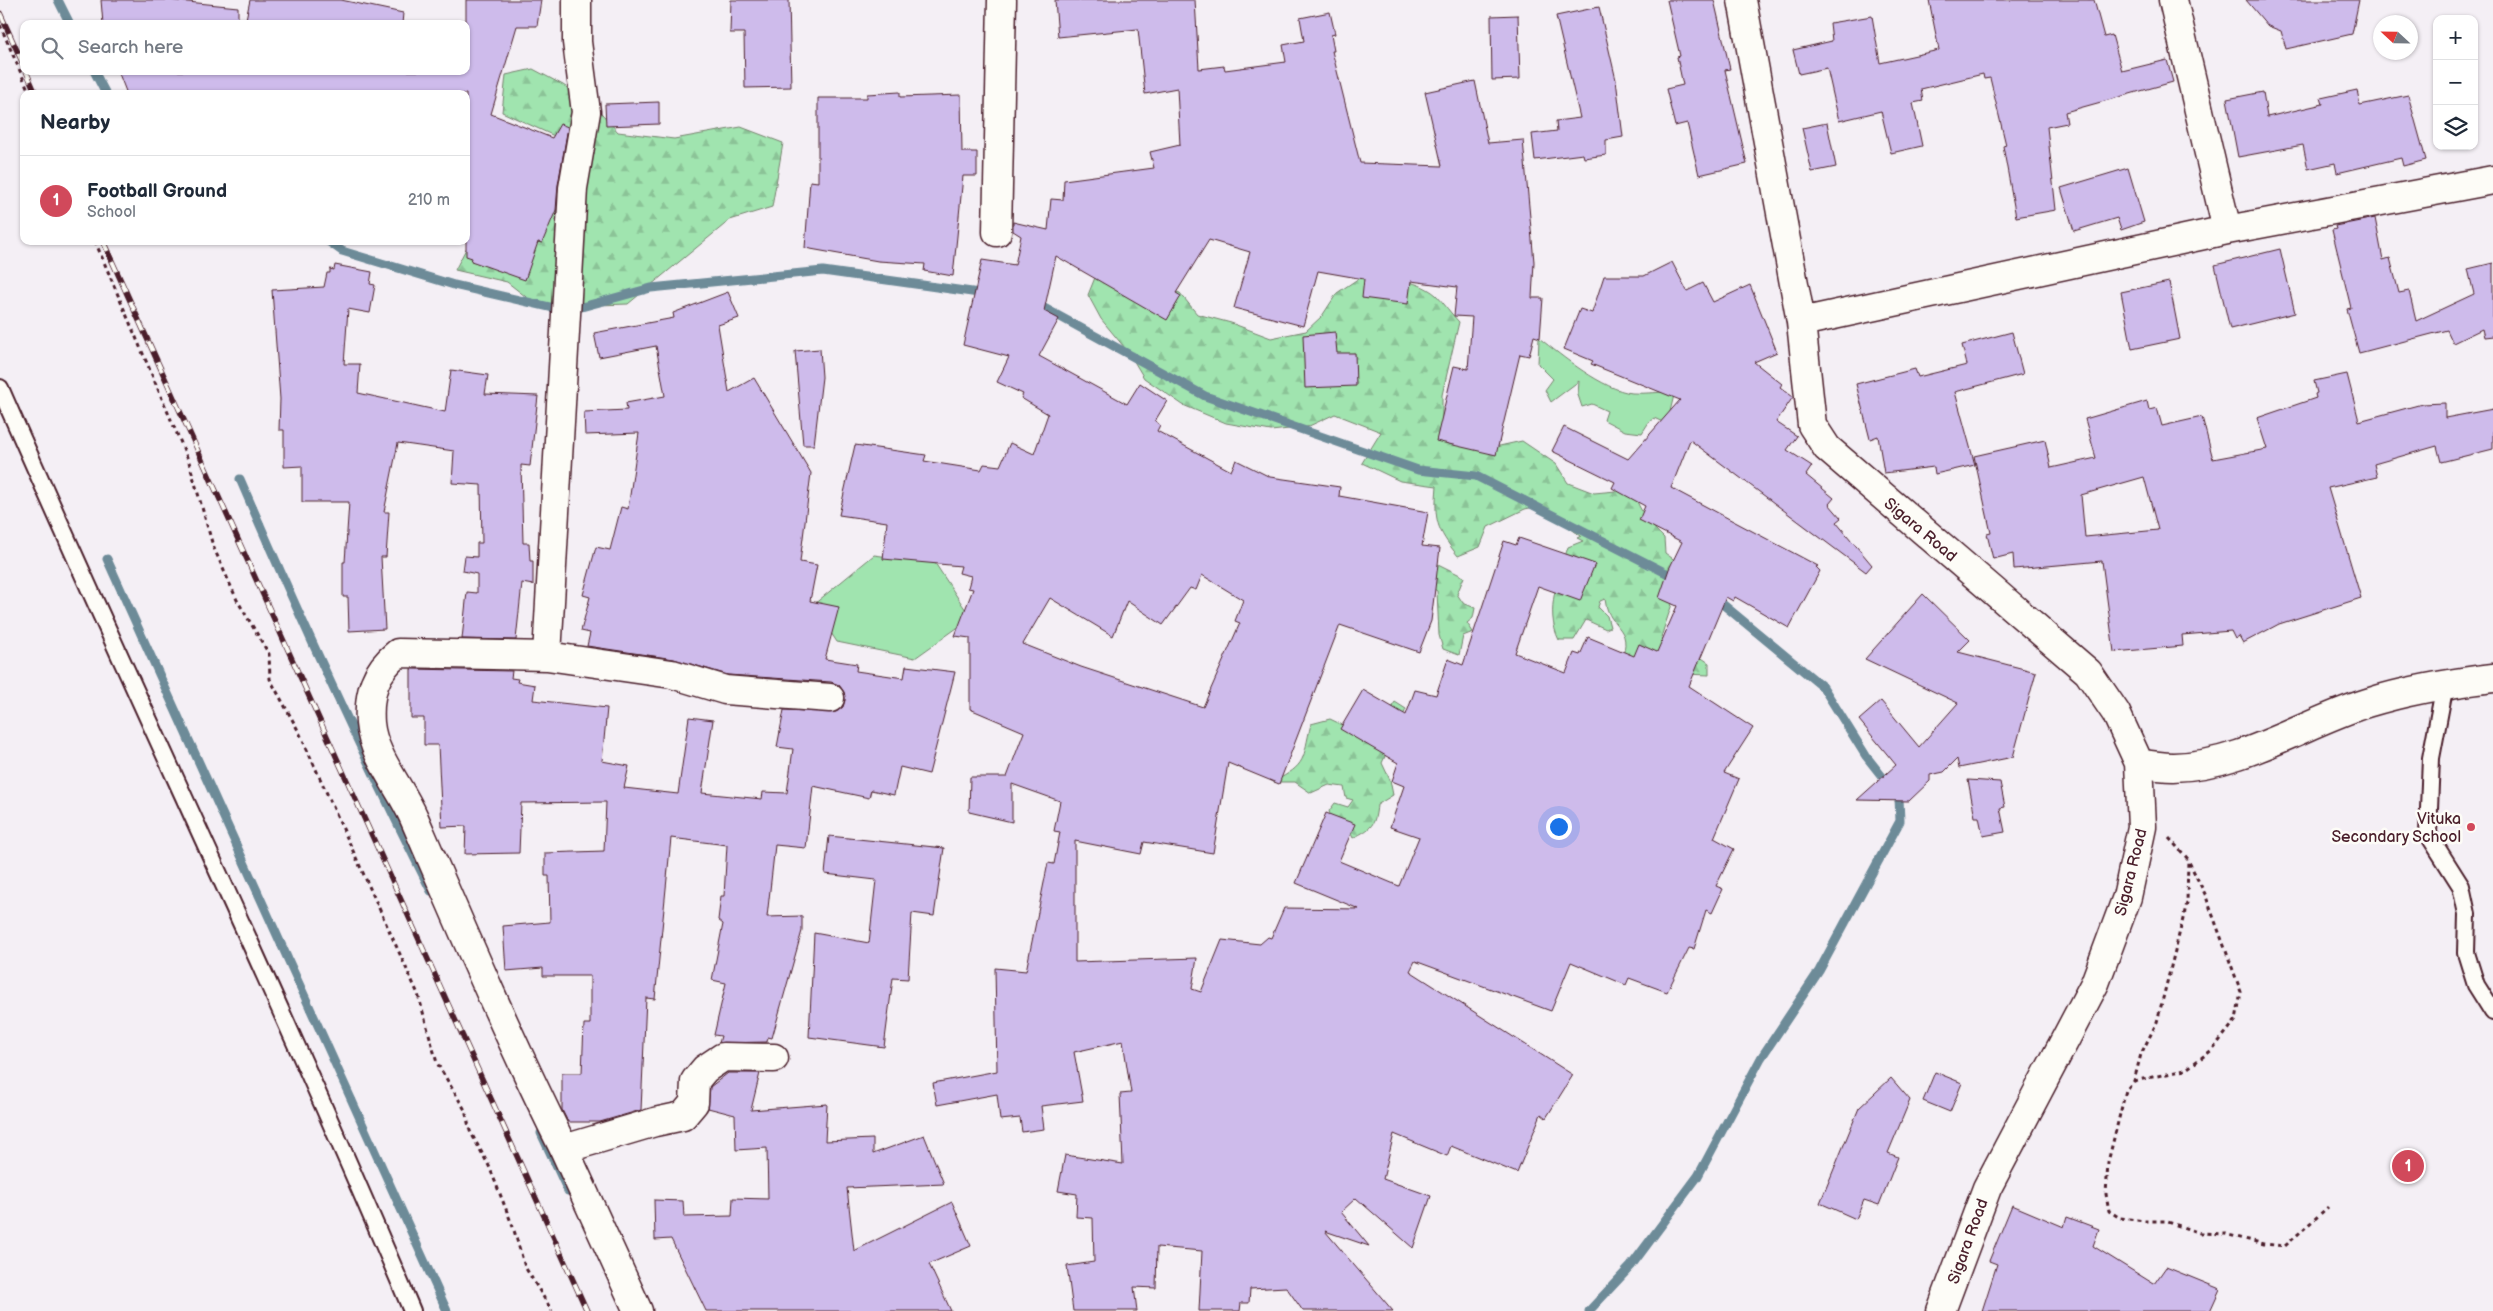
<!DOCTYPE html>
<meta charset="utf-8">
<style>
body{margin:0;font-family:"Balsamiq Sans",sans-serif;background:#f2f2f3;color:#1f2937}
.controls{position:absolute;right:15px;top:15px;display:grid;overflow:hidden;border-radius:10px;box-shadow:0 1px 4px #0004}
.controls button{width:45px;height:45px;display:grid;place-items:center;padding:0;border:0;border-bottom:1px solid #e0e1e3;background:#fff;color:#1f2937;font:25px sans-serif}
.compass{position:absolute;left:2373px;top:15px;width:45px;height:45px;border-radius:50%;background:#fff;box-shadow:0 1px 4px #0004;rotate:292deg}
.you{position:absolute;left:1558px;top:826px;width:18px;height:18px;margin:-12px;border:4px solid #fff;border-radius:50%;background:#1a73e8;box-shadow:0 0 0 8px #1a73e833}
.badge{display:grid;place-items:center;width:32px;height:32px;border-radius:50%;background:#d1495b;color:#fff;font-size:16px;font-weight:700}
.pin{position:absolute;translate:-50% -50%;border:2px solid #fff;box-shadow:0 1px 5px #0006}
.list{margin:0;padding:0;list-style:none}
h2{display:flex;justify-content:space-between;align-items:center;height:65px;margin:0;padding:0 20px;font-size:21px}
h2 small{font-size:16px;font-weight:400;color:#747a83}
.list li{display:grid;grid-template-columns:32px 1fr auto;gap:15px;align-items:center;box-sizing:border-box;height:90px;padding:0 20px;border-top:1px solid #e0e1e3}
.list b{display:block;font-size:19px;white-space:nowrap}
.list p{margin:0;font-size:16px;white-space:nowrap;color:#747a83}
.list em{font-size:16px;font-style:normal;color:#747a83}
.icon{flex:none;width:28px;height:28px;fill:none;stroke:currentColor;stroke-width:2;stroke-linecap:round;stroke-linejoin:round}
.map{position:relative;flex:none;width:2493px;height:1311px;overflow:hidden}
.search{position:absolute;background:#fff;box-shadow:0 1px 4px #0004;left:20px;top:20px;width:450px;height:55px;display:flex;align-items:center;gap:12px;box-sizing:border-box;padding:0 18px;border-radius:10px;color:#747a83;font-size:19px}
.panel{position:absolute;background:#fff;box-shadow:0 1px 4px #0004;left:20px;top:90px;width:450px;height:155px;border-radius:10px}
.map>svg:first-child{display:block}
.green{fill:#a0e4af;stroke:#75826d}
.forest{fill:url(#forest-firs);stroke:#75826d}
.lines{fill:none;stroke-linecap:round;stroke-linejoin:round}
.stream{stroke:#6d8b98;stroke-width:9}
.building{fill:#cebbeb;stroke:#4a1f2b;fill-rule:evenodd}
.service-casing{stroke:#4a1f2b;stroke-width:20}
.minor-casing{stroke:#4a1f2b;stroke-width:31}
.path{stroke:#4a1f2b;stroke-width:3;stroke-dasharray:4 4;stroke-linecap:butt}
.service{stroke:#fdfcf7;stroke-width:16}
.minor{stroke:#fdfcf7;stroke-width:28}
.rail-casing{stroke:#4a1f2b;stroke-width:5.5}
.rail{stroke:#fdfcf7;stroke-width:4;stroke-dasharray:11;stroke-linecap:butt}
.poi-dot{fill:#d1495b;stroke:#fdfcf7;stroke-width:2}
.labels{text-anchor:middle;stroke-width:5;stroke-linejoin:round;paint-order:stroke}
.street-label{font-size:16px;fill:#4a1f2b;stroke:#fdfcf7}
.poi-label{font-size:16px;fill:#4a1f2b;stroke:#fdfcf7;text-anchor:end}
</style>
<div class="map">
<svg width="2493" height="1311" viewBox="0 0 2493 1311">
<defs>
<pattern id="forest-firs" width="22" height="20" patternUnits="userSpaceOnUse" patternTransform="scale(1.25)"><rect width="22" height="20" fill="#a0e4af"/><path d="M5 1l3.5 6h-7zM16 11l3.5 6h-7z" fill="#8bc397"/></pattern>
</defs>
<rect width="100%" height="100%" fill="#f4eff5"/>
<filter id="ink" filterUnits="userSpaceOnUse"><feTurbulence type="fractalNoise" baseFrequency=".02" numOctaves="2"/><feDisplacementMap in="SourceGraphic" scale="10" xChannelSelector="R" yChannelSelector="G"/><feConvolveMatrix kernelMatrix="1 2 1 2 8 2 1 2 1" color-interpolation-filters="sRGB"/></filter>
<g filter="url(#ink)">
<path class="green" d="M 1539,338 C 1562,356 1603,390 1632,393 C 1646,394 1660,392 1675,391 L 1667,424 L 1654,418 L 1649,422 L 1642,433 L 1625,431 L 1604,420 L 1607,411 L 1592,404 L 1582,407 L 1578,395 L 1579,381 L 1551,402 L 1545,390 L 1553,379 L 1538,364 Z
M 874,555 L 935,563 L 971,618 L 915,658 L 837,642 L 813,605 Z"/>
<path class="forest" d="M 533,69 L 563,85 L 595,106 L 618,132 L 674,139 L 741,127 L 783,143 L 772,207 L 730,220 L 628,304 L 539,307 L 507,282 L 455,270 L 484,214 L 507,189 L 561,211 L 574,145 L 502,112 L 506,75 Z
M 1098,270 L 1180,293 L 1197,314 L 1231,323 L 1271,338 L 1306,331 L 1322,316 L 1337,293 L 1362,276 C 1386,279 1416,278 1436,295 C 1444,303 1451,314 1459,322 L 1442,395 L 1442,427 L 1495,447 L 1522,441 L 1556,464 L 1568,483 L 1594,493 L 1616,491 L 1631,484 C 1637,507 1647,522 1664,538 L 1665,553 L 1676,561 L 1683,571 L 1661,637 L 1680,652 L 1699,656 L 1709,663 L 1709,675 L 1617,671 C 1639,623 1609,634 1605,599 L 1600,601 L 1598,607 L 1607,616 L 1610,627 L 1606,629 L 1586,620 L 1574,640 L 1559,640 C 1544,610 1559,577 1568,547 L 1583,541 L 1577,538 L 1581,536 L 1539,506 L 1525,509 L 1488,527 L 1480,547 L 1458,556 C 1436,529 1434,520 1437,486 L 1400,481 L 1362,463 L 1381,432 L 1335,414 L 1307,427 L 1271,431 L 1226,423 L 1183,405 L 1144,378 L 1129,353 L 1101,319 L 1088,295 Z
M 1430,560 L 1464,577 L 1457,594 L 1463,603 L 1475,608 L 1473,618 L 1467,623 L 1473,632 L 1463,636 L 1459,655 L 1443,649 L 1439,635 L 1437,591 L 1419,579 Z
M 1395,702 L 1406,709 L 1382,763 L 1390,780 L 1393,795 L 1377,805 C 1375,826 1372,828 1353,838 L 1346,823 L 1331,817 L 1329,811 L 1335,803 L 1348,807 L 1353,800 L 1346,798 L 1344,787 L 1329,785 L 1311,793 L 1295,782 L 1273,782 C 1308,764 1302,760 1311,724 L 1330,719 L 1353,730 L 1381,723 Z"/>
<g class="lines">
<path class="stream" d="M 58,0 L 70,24
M 94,71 L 106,94
M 328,241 L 342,251 L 454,285 L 567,311 L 651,288 L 823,271 L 986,294
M 1035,303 L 1205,396 L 1418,470 L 1476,476 L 1678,579
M 240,479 C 300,618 363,756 431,891
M 107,559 L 447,1311
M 541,1133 L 568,1191
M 1589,1311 L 1631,1266 L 1698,1176 L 1761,1058 L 1819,971 L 1900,821 L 1899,798 L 1866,756 L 1823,687 L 1714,597"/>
</g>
<path class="building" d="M 101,0 L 167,0 L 238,7 L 238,24 L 103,24 Z
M 250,0 L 341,0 L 403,13 L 402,24 L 245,24 Z
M 466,0 L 541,0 L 537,26 L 517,26 L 491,114 L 552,138 L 560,124 L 568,127 L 558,185 L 556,210 L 542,243 L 538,242 L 525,280 L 471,261 L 472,258 L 466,256 L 466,94 L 127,94 L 118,71 L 466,71 Z
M 731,0 L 789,0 L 791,87 L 745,88 L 744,33 L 730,33 Z
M 1055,0 L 1195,0 L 1199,69 L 1224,66 L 1225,70 L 1286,62 L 1283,45 L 1304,41 L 1300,18 L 1330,12 L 1335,34 L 1331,35 L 1334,51 L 1332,51 L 1360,163 L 1442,166 L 1425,92 L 1475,81 L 1488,143 L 1523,140 L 1534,262 L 1532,298 L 1543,298 L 1540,338 L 1534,336 L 1529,356 L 1520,354 L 1496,455 L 1436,441 L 1454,366 L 1468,369 L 1472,317 L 1454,316 L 1457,287 L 1411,281 L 1408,304 L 1362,298 L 1364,279 L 1318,271 L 1303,326 L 1234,308 L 1250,252 L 1209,240 L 1176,293 L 1181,296 L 1167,320 L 1056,256 L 1044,311 L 1059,319 L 1039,356 L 1127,404 L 1140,383 L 1167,401 L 1155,421 L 1160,425 L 1157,431 L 1231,471 L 1236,460 L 1270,477 L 1340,487 L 1339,496 L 1428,512 L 1422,546 L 1440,548 L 1431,621 L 1419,652 L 1340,625 L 1279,784 L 1228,763 L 1213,853 L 1144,842 L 1141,854 L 1075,841 L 1075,962 L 1197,958 L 1192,989 L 1201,992 L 1222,940 L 1260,944 L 1268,937 L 1271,938 L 1284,908 L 1359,909 L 1296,883 L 1326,813 L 1355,824 L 1339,861 L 1399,886 L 1419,837 L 1390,827 L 1404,786 L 1392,781 L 1398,763 L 1340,729 L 1363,690 L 1406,715 L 1415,690 L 1436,695 L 1448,659 L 1463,665 L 1504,541 L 1516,545 L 1519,538 L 1595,564 L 1580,601 L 1538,586 L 1515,653 L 1566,673 L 1574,653 L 1580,655 L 1588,637 L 1634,656 L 1639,644 L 1657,652 L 1677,606 L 1659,598 L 1669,569 L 1682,542 L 1639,520 L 1645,506 L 1612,488 L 1615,482 L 1552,451 L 1564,427 L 1628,459 L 1680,400 L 1591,364 L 1593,361 L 1564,349 L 1580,309 L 1592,313 L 1604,276 L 1644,276 L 1672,262 L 1687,291 L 1703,283 L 1713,302 L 1750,285 L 1777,352 L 1754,362 L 1782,384 L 1780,387 L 1793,397 L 1776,422 L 1797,436 L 1787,450 L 1812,466 L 1806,475 L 1834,498 L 1829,504 L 1841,518 L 1836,522 L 1872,565 L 1866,572 L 1690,440 L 1671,488 L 1818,566 L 1816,567 L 1820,571 L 1789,628 L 1735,597 L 1733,601 L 1726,597 L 1689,686 L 1753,728 L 1724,773 L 1739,779 L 1714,838 L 1734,849 L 1716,886 L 1723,889 L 1712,913 L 1706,910 L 1694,949 L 1689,948 L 1667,992 L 1629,978 L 1626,985 L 1571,962 L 1551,1011 L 1415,961 L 1410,971 L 1573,1075 L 1546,1118 L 1541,1114 L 1517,1173 L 1451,1146 L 1447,1156 L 1394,1134 L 1383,1179 L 1431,1196 L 1413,1248 L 1356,1198 L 1341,1212 L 1369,1246 L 1325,1231 L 1393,1311 L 1303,1311 L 1286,1287 L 1250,1289 L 1249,1303 L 1241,1303 L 1240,1311 L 1199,1311 L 1202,1251 L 1157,1247 L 1156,1288 L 1134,1287 L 1137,1311 L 1073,1311 L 1067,1266 L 1094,1262 L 1093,1218 L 1076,1217 L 1077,1194 L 1058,1191 L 1065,1155 L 1123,1164 L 1120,1094 L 1131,1093 L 1123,1041 L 1074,1052 L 1083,1101 L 1041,1106 L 1044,1129 L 1022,1132 L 1020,1118 L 1000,1120 L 997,1094 L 937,1105 L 933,1083 L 997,1071 L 995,968 L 1026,971 L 1048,863 L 1054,864 L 1060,832 L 1054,831 L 1060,801 L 1012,784 L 1012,822 L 969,812 L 970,777 L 1007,777 L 1024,732 L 970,709 L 970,638 L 955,636 L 973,589 L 968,588 L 971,576 L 959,573 L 961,566 L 883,559 L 887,522 L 839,515 L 855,445 L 926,455 L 924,461 L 981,470 L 984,464 L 1000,466 L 1010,443 L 1034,454 L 1048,414 L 1021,398 L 1023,394 L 997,382 L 1009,357 L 963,345 L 982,260 L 1015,265 L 1021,236 L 1013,231 L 1013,222 L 1048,230 L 1051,199 L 1063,200 L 1064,180 L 1154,168 L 1150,152 L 1180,145 L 1177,88 L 1145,94 L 1138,29 L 1058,37 ZM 1202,575 L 1243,600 L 1235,621 L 1240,623 L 1203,707 L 1081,667 L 1023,644 L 1050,598 L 1113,636 L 1127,601 L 1163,625 L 1190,588 L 1196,590 Z
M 1667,0 L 1714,0 L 1730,69 L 1725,70 L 1747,164 L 1699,175 L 1687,123 L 1675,126 L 1666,89 L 1683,85 L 1677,57 L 1680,56 Z
M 1929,0 L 2094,0 L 2104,37 L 2112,35 L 2122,71 L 2167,60 L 2173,82 L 2065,112 L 2067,123 L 2047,127 L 2056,210 L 2016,217 L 2003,146 L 2006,145 L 1990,78 L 1984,79 L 1983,74 L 1921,89 L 1923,101 L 1913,103 L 1922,146 L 1891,153 L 1881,111 L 1839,121 L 1827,68 L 1799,74 L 1793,50 L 1832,41 L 1830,23 L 1872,16 L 1880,63 L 1939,50 Z
M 2246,0 L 2359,0 L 2352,34 L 2286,49 L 2281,31 L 2268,26 Z
M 1599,7 L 1616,80 L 1623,137 L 1606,140 L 1606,155 L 1584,158 L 1583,154 L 1535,160 L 1532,134 L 1557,131 L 1556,121 L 1580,118 L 1556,16 Z
M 1518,15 L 1520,79 L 1492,80 L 1491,16 Z
M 2357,90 L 2360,105 L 2408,95 L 2426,160 L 2403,166 L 2401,158 L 2337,173 L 2335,163 L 2308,169 L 2303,145 L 2238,157 L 2227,99 L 2263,92 L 2267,117 L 2323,104 L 2321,98 Z
M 900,92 L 900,97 L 961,95 L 962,152 L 977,152 L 977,176 L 963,176 L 953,276 L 924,271 L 925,264 L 878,261 L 805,248 L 810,181 L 818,182 L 818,98 L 867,98 L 867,94 Z
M 659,102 L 659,124 L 606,126 L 605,104 Z
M 1827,123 L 1836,167 L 1812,172 L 1802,128 Z
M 2128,168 L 2144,222 L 2121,230 L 2117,218 L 2074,231 L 2061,188 Z
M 2375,218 L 2383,260 L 2390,258 L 2399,293 L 2409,291 L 2416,321 L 2474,294 L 2468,269 L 2493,263 L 2493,336 L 2484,337 L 2482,329 L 2453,343 L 2447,330 L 2359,353 L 2347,309 L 2351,308 L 2332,230 L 2336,229 L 2335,226 Z
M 2280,249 L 2295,313 L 2230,329 L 2215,265 Z
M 335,265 L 372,272 L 370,284 L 375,285 L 370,313 L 348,309 L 344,364 L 360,364 L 358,393 L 445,412 L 451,370 L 488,375 L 485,394 L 538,396 L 530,466 L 521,465 L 523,543 L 529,543 L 530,561 L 533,561 L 533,585 L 522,583 L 516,640 L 462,639 L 467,592 L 477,593 L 477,574 L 463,571 L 465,556 L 477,557 L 477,543 L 482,543 L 481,485 L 452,483 L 454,451 L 398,443 L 384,512 L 389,512 L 386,557 L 381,557 L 385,629 L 349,631 L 348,597 L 343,597 L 343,562 L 345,562 L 349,502 L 302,502 L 302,466 L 284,467 L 284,430 L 279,430 L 280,399 L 272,290 L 324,287 L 327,273 L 330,273 L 330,269 L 334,270 Z
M 2169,282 L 2180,339 L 2132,349 L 2121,292 Z
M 728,292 L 739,318 L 718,325 L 729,392 L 754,378 L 811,473 L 800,562 L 817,565 L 810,601 L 839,607 L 825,659 L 857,664 L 856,671 L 904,678 L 906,666 L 955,672 L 929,774 L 900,767 L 894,795 L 871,790 L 869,798 L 813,786 L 806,848 L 775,845 L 767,917 L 802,916 L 802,931 L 772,1038 L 768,1037 L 767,1042 L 719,1043 L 721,1036 L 714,1035 L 726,983 L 712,980 L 722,929 L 723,924 L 718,920 L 721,896 L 724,896 L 727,845 L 671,838 L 655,999 L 646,998 L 641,1110 L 600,1122 L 568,1122 L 562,1110 L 562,1073 L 582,1073 L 584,1024 L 590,1024 L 590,976 L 543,976 L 543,968 L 506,971 L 503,926 L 550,922 L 549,876 L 545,876 L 545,853 L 604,851 L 606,802 L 521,803 L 519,853 L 465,854 L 466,826 L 442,827 L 438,745 L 424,745 L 424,718 L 411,718 L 411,669 L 512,671 L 511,678 L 518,679 L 517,682 L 535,685 L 533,700 L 607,708 L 602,761 L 629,766 L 624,788 L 678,794 L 689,717 L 713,720 L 702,793 L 762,799 L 763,792 L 787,793 L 793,749 L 777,747 L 784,710 L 836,712 L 843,707 L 845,700 L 844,692 L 839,685 L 831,682 L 728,675 L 674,659 L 587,646 L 590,633 L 581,631 L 590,597 L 583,595 L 596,547 L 610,550 L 621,507 L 628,509 L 639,433 L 585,435 L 584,412 L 627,410 L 626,403 L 665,396 L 656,346 L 599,357 L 594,333 L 674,318 L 673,313 Z
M 1335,332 L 1337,353 L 1355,353 L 1356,386 L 1305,388 L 1303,335 Z
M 2012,332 L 2023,374 L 1955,392 L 1975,465 L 1935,474 L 1934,467 L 1884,473 L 1878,436 L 1870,439 L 1856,384 L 1915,369 L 1918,377 L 1967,365 L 1962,345 Z
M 820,349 L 822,377 L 814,445 L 803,445 L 795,351 Z
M 2347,374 L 2359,421 L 2422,404 L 2445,403 L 2445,418 L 2493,409 L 2493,449 L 2441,462 L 2437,446 L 2374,464 L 2377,477 L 2328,488 L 2361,598 L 2279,624 L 2243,643 L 2239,636 L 2235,639 L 2231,631 L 2182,635 L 2183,646 L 2114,652 L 2102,561 L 2014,569 L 2013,554 L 1993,559 L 1987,534 L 1991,533 L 1974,456 L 2045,440 L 2051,468 L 2096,458 L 2085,419 L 2147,401 L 2149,410 L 2157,408 L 2162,426 L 2202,417 L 2213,459 L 2267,449 L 2257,418 L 2316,398 L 2315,394 L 2317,393 L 2314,381 ZM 2144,477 L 2158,530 L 2085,537 L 2081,495 Z
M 1923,594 L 1970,640 L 1958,652 L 2036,672 L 2013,757 L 1959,768 L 1957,759 L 1944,772 L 1930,775 L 1930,781 L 1909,801 L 1857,800 L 1896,765 L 1859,720 L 1881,701 L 1919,747 L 1958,703 L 1865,659 Z
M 1968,780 L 2000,782 L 2005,807 L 2000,808 L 2005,832 L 1983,836 L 1979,817 L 1975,817 Z
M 829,836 L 944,848 L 934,916 L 912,913 L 908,979 L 893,978 L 884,1047 L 809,1037 L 814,933 L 869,943 L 876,880 L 825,874 Z
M 1935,1072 L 1962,1083 L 1950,1112 L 1923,1101 Z
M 728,1073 L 760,1073 L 751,1110 L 827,1104 L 825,1141 L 873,1139 L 873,1154 L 924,1135 L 944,1184 L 847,1188 L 854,1251 L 952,1202 L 971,1246 L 929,1264 L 951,1311 L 706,1311 L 671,1239 L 655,1240 L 654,1200 L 683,1201 L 684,1217 L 732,1216 L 733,1198 L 768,1199 L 767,1148 L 736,1150 L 735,1115 L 708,1108 L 710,1087 Z
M 1891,1078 L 1910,1100 L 1888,1153 L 1898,1157 L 1879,1205 L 1864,1200 L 1856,1219 L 1820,1203 L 1859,1108 Z
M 2012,1205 L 2064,1227 L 2067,1217 L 2099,1229 L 2093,1246 L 2154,1284 L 2166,1267 L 2220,1289 L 2210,1311 L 1982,1311 L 1997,1264 L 1989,1261 Z"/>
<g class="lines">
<g class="service-casing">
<path id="service" d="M 0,388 C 135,697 281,1000 412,1311
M 2445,684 L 2431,758 L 2428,834 L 2461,886 L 2467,914 L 2466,953 L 2476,985 L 2493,1012"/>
</g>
<g class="minor-casing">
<path id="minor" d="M 1742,0 L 1801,322 L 1812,425 L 1827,448 L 2088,672 L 2116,713 L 2139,763 L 2142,827 L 2127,897 L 2095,983 L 1987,1188 L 1941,1311
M 2173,0 L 2227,230
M 997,232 L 1002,0
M 1801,322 L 2227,230 L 2493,180
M 547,656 L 573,188 L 586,112 L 577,42 L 577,0
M 2139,763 C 2150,765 2162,767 2173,767 C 2242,766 2303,723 2367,703 C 2408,690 2450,683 2493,678
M 774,1058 L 723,1057 L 705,1069 L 695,1081 L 694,1103 L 683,1116 L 655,1122 L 564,1149 C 510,1041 462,929 414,818 C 401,787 373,757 370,723 C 368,693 375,671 398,653 L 547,656 L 672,674 L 725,690 L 830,698
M 564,1149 L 638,1311"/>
</g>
<path class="path" d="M 0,25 L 30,94
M 95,241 L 189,462 L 213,546 L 237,600 L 269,654 L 270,679 L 299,732 L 418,994 L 437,1063 L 465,1110 L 470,1131 L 489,1166 L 513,1227 L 525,1267 L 552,1311
M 2169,838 L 2188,859 L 2187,903 L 2157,1022 L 2141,1054 L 2134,1081 L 2126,1090 L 2108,1162 L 2106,1194 L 2109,1211 L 2120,1218 L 2145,1221 L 2165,1221 L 2200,1233 L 2225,1234 L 2264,1244 L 2285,1246 L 2328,1207
M 2134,1081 L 2185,1070 L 2212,1050 L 2236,1020 L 2241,992 L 2205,894 L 2188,860"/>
<use href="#service" class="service"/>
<use href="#minor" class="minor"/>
<g class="rail-casing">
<path id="rail" d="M 0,13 L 24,66
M 26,71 L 36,94
M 103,241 L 587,1311"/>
</g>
<use href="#rail" class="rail"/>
</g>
</g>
<circle class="poi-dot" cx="2471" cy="827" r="5"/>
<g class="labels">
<g class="street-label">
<text transform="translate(1921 529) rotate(40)" y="6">Sigara Road</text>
<text transform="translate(2130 872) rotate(-76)" y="6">Sigara Road</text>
<text transform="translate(1967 1241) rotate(-70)" y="6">Sigara Road</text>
</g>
<g class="poi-label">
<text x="2461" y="824">Vituka<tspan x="2461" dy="18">Secondary School</tspan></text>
</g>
</g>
</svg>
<div class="controls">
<button>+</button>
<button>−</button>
<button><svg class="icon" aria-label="layers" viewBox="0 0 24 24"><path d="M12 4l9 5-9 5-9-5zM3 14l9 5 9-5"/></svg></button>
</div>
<svg class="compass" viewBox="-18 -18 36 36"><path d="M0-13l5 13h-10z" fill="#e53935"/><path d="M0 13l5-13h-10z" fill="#747a83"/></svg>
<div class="you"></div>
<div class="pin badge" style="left:2408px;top:1166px">1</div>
<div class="search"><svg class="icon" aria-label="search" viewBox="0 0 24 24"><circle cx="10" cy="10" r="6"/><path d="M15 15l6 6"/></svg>Search here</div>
<section class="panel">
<h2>Nearby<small></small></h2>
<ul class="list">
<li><span class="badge">1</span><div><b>Football Ground</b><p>School</p></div><em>210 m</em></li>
</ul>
</section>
</div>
